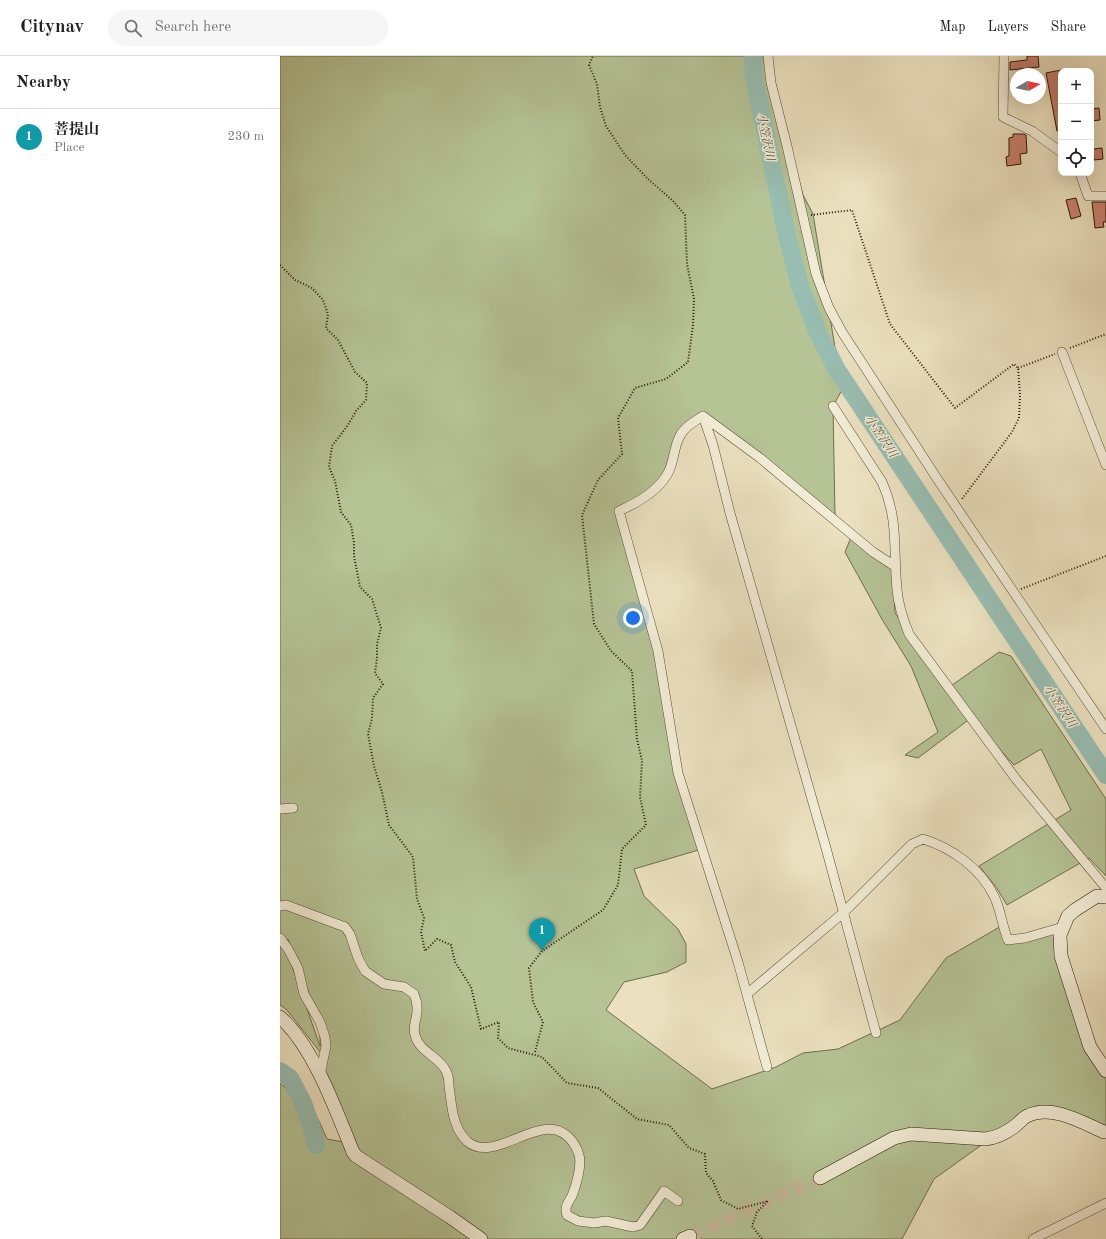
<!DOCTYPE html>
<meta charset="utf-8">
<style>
body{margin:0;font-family:"Old Standard TT","Noto Serif JP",serif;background:#f6f6f6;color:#202124}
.controls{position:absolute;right:12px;top:12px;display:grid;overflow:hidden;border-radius:8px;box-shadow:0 4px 16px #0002}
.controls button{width:36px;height:36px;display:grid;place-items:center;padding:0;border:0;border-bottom:1px solid #e0e0e0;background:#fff;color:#202124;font:20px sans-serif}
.compass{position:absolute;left:730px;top:12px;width:36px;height:36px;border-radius:50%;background:#fff;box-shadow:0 4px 16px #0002;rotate:81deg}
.you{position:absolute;left:353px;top:562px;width:14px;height:14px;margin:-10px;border:3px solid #fff;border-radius:50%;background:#1a73e8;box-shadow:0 0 0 6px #1a73e833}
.badge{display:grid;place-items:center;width:26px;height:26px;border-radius:50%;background:#7c3aed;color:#fff;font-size:13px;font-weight:700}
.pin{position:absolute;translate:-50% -33px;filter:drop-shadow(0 1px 2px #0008)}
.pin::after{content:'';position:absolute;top:21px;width:14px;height:12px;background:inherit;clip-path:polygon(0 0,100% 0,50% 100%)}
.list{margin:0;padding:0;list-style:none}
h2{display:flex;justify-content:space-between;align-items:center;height:52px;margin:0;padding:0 16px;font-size:17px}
h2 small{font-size:13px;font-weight:400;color:#757577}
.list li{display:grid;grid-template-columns:26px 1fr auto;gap:12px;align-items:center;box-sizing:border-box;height:56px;padding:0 16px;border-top:1px solid #e0e0e0}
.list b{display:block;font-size:15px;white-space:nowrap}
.list p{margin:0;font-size:13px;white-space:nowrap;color:#757577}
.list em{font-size:13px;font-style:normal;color:#757577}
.icon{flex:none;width:22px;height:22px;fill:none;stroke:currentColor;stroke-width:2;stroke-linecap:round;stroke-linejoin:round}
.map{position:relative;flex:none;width:826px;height:1183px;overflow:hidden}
header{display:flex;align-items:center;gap:24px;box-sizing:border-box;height:56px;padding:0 20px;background:#fff;border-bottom:1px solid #e0e0e0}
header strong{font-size:19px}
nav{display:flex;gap:22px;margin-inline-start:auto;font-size:14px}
.search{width:280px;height:36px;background:#f6f6f6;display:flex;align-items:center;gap:10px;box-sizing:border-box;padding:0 14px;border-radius:22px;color:#757577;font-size:15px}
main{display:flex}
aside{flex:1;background:#fff}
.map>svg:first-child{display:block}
.green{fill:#b5c395;stroke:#706e4b;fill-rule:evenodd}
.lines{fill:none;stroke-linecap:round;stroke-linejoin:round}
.river{stroke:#98beb2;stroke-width:18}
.building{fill:#c9806e;stroke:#2a1901}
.secondary-tunnel{stroke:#c4b99a;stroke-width:13;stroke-dasharray:13 6;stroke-linecap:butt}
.street-casing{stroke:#5a4b31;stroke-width:10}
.secondary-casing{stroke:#2a1901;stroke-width:14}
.path{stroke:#2a1901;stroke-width:2;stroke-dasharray:1 2;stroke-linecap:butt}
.street{stroke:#f2ecd6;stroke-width:9}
.secondary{stroke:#f2ecd6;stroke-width:13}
.labels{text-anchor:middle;stroke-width:3;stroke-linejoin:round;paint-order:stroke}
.water-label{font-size:12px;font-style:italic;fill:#50533f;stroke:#f2ecd6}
</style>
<header>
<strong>Citynav</strong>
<div class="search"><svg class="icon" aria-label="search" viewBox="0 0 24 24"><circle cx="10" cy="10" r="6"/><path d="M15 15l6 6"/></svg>Search here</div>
<nav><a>Map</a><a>Layers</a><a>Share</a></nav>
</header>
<main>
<aside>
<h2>Nearby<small></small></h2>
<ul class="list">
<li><span class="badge" style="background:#0f9aa8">1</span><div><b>菩提山</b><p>Place</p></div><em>230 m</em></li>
</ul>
</aside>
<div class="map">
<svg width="826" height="1183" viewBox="0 0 826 1183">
<rect width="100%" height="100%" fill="#ebe1c0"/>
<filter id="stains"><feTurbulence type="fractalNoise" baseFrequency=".005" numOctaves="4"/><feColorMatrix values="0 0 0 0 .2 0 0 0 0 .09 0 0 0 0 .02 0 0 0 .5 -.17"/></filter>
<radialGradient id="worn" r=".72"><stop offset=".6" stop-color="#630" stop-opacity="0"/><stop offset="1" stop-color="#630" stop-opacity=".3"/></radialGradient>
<path class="green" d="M 0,0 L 487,0 L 490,18 L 523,139 L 533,158 L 562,334 L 553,350 L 555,460 L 423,360 L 400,379 L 381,428 L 339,455 L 378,595 L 398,717 L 422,793 L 354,813 L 364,840 L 398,873 L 406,888 L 406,906 L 387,916 L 344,926 L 326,954 L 432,1033 L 496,1011 L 523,997 L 558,993 L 620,964 L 666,902 L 723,869 L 728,884 L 779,872 L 800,961 L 826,1009 L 826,1071 L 756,1050 L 654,1123 L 622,1183 L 0,1183 L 0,1027 L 38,1063 L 47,1083 L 69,1087 L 41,1022 L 41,997 L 6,953 L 0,949 ZM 8,883 L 40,966 L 40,990 L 4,887 Z
M 572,479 L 612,508 L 615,557 L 668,632 L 719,596 L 731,600 L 826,743 L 826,820 L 809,802 L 727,849 L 716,831 L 699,810 L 791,754 L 761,693 L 734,709 L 691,662 L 638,702 L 625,699 L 658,676 L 631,610 L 603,565 L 565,496 Z"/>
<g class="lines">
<path class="river" d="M 473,0 L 474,22 L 507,180 L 520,230 L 537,275 L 557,314 L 826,719
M 0,1015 L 10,1022 L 23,1047 L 31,1069 L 36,1089"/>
</g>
<path class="building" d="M 747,0 L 758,0 L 759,11 L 730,14 L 730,6 L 747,4 Z
M 781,14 L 781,74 L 777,75 L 766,17 Z
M 819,52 L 820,64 L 811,65 L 811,53 Z
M 733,78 L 743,78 L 746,79 L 747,97 L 740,98 L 741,108 L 727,110 L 726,101 L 729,100 L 729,82 L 733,81 Z
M 822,92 L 823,103 L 814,104 L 813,93 Z
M 796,142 L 801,160 L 791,163 L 786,144 Z
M 812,146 L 826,146 L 826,166 L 823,166 L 824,171 L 815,172 Z"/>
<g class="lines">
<path class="secondary-tunnel" d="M 410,1180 L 540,1122"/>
<g class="street-casing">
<path id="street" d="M 488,0 L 491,27 L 507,90 L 536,218 L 549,252 L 562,276 L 658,424 L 826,673
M 724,0 L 723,61 L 752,75 L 781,96
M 800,117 L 808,140 L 826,140
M 782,296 L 826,409
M 553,350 L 602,426 C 619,464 613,493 617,533 C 618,549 623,563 629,578 L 736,723 L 826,832
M 423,360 C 417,364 410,368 405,373 C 394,384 395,402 389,415 C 380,434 357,447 339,455 L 378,595 L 398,717 L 458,906 L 487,1011
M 423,360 L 433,389 L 450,457 L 546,792 L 596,977
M 423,360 L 480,402 L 593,496 L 616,511
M 0,753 L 13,752
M 0,850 L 6,849 L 65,871 L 70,878 L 78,902 L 85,915 L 104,928 L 124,931 L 134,938 C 137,945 138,954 136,962 C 135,968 133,972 135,979 C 139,996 160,1001 166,1015 C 168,1019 169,1025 169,1030 C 172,1050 172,1072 188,1086 C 218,1110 267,1046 294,1088 C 296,1091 298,1095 299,1099 C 302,1109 296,1130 292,1140 C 288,1147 284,1151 287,1159 L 298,1165 L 314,1167 L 326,1165 L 353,1171 L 360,1169 L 384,1135 L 398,1145
M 0,882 L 8,893 L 18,912 L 24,938 L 40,966 L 45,981 L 46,990 L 40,1019
M 467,938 L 563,857 L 632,788 L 643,783 C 672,792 700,812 714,840 C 721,854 722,870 728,884 L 745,882 L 783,871
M 753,1183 L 826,1147"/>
</g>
<g class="secondary-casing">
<path id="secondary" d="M 826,841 L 817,840 L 795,854 L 788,860 L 780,879 L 781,900 L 810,991 L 826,1015
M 0,961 C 34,991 56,1055 73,1096 L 76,1100 L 170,1161 L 201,1183
M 540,1122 L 614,1082 L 631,1078 L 705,1083 C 716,1082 726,1077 735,1070 C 739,1067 743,1062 747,1060 C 772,1048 801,1066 824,1076 L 826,1076
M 403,1183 L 410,1180"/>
</g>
<path class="path" d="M 531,159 L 572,154 L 610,268 L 675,352 L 734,308 L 738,312 L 740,339 L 739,362 L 732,376 L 682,443
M 0,209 L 15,224 L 32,232 L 43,244 L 48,258 L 46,272 L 58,284 L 75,316 L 87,327 L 86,344 L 76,355 L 68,369 L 52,390 L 49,411 L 55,425 L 61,456 L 71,469 L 74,487 L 74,500 L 80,531 L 92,543 L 101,572 L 97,588 L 97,602 L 95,617 L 103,628 L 93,642 L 92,662 L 88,678 L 94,710 L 102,736 L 109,769 L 133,801 L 137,843 L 144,862 L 141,876 L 145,895 L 157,883 L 171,889 L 175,906 L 191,931 L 201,973 L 219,966 L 218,982 L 228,992 L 262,1001 L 287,1027 L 318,1032 L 357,1063 L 389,1069 L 409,1092 L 425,1098 L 426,1117 L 433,1125 L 441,1144 L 458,1153 L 488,1145 L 477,1156 L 472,1170 L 482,1183
M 790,292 L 826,278
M 738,312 L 775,298
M 741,533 L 826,500
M 255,996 L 263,966 L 253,946 L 249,912 L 262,895 L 323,854 L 338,829 L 342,793 L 366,769 L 360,741 L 362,705 L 357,683 L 352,615 L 331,595 L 314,568 L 302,459 L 318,424 L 342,398 L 338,362 L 355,332 L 386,323 L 408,306 L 413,269 L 414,243 L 407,208 L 405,159 L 394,146 L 367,122 L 345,99 L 326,70 L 320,51 L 317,28 L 309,9 L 313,0"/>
<use href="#street" class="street"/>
<use href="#secondary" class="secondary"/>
</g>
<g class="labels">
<g class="water-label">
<text transform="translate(486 81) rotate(78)" y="4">小笠沢川</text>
<text transform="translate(601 380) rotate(56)" y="4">小笠沢川</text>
<text transform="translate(780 650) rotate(56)" y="4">小笠沢川</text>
</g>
</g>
<rect width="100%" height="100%" filter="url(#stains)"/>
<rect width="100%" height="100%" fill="url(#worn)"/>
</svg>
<div class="controls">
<button>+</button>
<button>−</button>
<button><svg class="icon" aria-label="locate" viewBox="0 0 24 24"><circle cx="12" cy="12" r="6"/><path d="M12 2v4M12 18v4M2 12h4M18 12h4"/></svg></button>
</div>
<svg class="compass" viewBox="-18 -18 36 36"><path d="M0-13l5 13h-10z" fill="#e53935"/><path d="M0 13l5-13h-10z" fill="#757577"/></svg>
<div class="you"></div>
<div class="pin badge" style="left:262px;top:895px;background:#0f9aa8">1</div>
</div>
</main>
